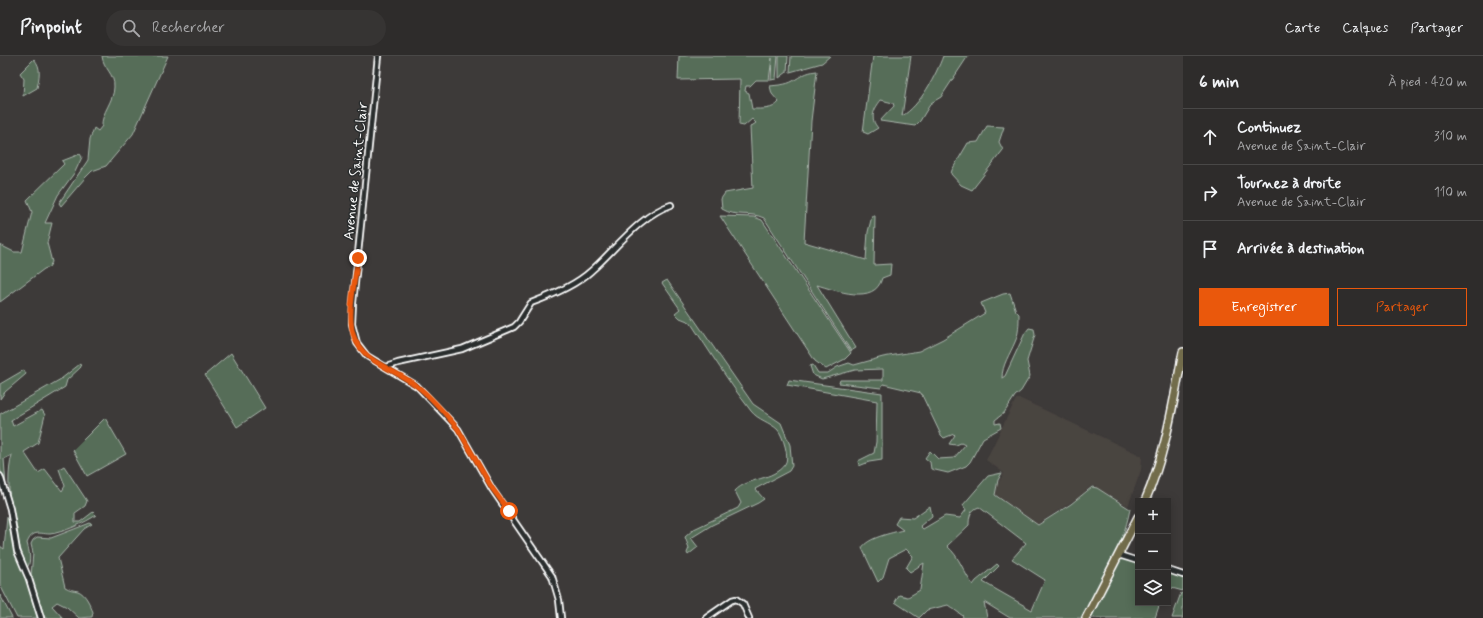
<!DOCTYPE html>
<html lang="fr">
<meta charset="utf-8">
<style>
body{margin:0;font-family:Mynerve,sans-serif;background:#363433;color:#f1f3f6}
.controls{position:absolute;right:12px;bottom:12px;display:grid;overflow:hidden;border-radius:0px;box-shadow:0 2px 10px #0003}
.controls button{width:36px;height:36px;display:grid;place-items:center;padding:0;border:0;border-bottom:1px solid #494847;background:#2e2c2b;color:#f1f3f6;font:20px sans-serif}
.stop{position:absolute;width:12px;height:12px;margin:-9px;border:3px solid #ea580c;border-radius:50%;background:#fff}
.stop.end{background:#ea580c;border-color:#fff;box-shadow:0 1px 4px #0008}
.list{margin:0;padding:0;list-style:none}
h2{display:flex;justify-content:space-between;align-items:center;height:52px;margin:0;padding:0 16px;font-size:17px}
h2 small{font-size:13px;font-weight:400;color:#a7a7a9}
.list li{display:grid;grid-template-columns:26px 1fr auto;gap:12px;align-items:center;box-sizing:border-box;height:56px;padding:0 16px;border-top:1px solid #494847}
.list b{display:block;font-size:15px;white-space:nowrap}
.list p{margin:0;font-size:13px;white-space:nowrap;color:#a7a7a9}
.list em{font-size:13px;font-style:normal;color:#a7a7a9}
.actions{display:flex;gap:8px;padding:12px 16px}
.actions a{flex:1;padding:9px 0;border:1px solid #ea580c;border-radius:0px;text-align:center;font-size:14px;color:#ea580c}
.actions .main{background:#ea580c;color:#fff}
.icon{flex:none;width:22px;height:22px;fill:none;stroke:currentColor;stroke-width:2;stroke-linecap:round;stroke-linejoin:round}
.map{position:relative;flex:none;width:1183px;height:562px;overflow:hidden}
header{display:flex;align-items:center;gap:24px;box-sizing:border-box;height:56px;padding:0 20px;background:#2e2c2b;border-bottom:1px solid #494847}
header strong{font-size:19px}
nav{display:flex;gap:22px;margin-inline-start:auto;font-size:14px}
.search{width:280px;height:36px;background:#363433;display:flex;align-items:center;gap:10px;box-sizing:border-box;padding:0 14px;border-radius:22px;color:#a7a7a9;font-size:15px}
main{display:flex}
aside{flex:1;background:#2e2c2b}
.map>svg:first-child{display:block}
.built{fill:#4a4440}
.green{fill:#566d59;stroke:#aab6ac;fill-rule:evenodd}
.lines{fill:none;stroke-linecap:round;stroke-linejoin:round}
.minor-casing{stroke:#fff;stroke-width:8}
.primary-casing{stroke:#fff;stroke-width:10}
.minor{stroke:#2a2d2e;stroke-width:4.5}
.primary{stroke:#726c4b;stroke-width:7}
.route{stroke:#ea580c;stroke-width:5}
.labels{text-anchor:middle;stroke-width:3;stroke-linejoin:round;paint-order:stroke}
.street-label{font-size:14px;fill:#fff;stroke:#2a2d2e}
</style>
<header>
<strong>Pinpoint</strong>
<div class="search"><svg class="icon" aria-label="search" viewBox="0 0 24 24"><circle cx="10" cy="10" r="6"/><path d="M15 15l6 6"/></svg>Rechercher</div>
<nav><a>Carte</a><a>Calques</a><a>Partager</a></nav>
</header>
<main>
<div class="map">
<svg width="1183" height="562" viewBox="0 0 1183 562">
<rect width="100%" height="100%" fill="#3d3a39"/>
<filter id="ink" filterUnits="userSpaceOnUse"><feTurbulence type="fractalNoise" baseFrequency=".025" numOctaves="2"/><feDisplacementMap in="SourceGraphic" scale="8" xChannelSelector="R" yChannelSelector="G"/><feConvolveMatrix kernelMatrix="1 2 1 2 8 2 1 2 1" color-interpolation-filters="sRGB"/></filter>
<g filter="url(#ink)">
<path class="built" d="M 1016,343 L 1021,343 L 1142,400 L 1141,414 L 1128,450 L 1094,430 L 1091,430 L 1079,441 L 1038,468 L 996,439 L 997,429 L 1004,417 L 986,404 Z"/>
<path class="green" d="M 102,0 L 168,0 L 133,78 L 106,110 L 92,115 L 85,122 L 61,150 L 59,147 L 88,104 L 90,83 L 94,72 L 98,75 L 102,70 C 101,57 114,45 114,31 C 115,18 103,12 102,0 Z
M 679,0 L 778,0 L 776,23 L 771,24 L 772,2 L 769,24 L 756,24 L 750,30 L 746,30 L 745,35 L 749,37 L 752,53 C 762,53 773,54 779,46 L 772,38 L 770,30 C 778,29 786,29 793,25 C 801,20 806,16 817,15 L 811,65 L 804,186 L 866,204 L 868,176 L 872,160 L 875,160 L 874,209 L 891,208 L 890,219 L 882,222 C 875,250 835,234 817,229 L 856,292 L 851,295 L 764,162 C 749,155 737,162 722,153 L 721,143 L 725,137 L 753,132 L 750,71 L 756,67 L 752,63 L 744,70 L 739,69 L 740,23 L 678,24 Z
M 779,0 L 788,0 L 787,16 L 779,22 Z
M 791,0 L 830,0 L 822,7 L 790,16 Z
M 873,0 L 911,0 L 902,60 C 920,50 936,19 943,0 L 968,0 L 941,41 L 931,47 L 920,65 L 915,70 L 880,65 L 894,50 L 893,47 L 881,44 C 874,53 869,62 878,72 L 868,78 L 863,76 Z
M 34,3 C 42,12 39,21 37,32 L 23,40 L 24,23 L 20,17 Z
M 987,70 L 1004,71 L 999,86 L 1003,94 L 972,134 L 961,129 L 951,118 L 952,114 L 968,87 L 978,86 Z
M 80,98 L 82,101 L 75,116 L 58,139 L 45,167 L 52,167 L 47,187 L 52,206 L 49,211 L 44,213 L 0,246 L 0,189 L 14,196 L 22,196 L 32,156 L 27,144 L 64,108 L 62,105 Z
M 720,160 L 754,161 L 762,164 L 851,297 L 845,303 L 826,313 L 815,305 Z
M 667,224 L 753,348 L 781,367 L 790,389 L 792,410 L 789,415 L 755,433 L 764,443 L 758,447 L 712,469 L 691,482 L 698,491 L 688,499 L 687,497 L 689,492 L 685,481 L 694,473 L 738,452 L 741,447 L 735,435 C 748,421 773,425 785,408 C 790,402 783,380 778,374 C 770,366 758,364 751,355 C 729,327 710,296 690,266 L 680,262 L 675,257 L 680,253 L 662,227 Z
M 1010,237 L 1016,255 L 1019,258 C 1019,267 1019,278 1015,286 C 1010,298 1002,309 1002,322 L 1005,320 L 1025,277 L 1029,272 L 1034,273 L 1035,279 L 1027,305 L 1030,320 L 1021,335 L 1015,340 L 1004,357 L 995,364 L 995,368 L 1000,367 L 1001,372 L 983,382 L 970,406 L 966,410 L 948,417 L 931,413 L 930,406 L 925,402 L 930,395 L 938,403 L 954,402 L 965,389 L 961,387 L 956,389 L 949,388 L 955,379 L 954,378 L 944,382 L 941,379 L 921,337 L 883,328 L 881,332 L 839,327 L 840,324 L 883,324 L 883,313 L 855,314 L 822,323 L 813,319 L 810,310 L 813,309 L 818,317 L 828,317 L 837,311 L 849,307 L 854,309 L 883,301 L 919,295 L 943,283 L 985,257 L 981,247 L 1003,238 Z
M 231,297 L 265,352 L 237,371 L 205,319 Z
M 80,308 L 81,311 L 67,324 L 65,331 L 11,364 L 13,370 L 42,354 L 45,359 L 38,387 L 24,396 L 38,417 L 45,413 L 62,435 L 65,430 L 59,413 L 64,410 L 87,445 L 85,450 L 75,457 L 75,466 L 80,466 L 93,456 L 96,459 C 87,466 62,477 50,478 C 44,478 39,476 34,478 C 30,480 29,483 27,487 C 29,495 32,505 27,512 C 15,480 3,432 12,399 L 4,403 L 6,430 L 4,430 L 0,411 L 0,358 L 61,323 Z
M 24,314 L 26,318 L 5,336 L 0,343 L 0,328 Z
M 789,324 L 882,337 L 882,404 L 869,406 L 859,410 L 858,405 L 874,397 L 876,386 L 877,345 L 787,329 Z
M 105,362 L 126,398 L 87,420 L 73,394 Z
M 1002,417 L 998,424 L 995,439 L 1038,469 L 1071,448 L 1092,431 L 1097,432 L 1130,453 C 1123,491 1101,528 1082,562 L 1010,562 L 984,546 L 987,562 L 962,562 L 963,560 L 948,549 L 927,554 L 919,562 L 895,546 L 899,539 L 908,541 L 920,534 L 924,507 L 910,516 L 906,512 L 913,500 L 906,493 L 889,502 L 883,521 L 878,526 L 862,492 C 867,482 891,477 903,474 L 895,468 L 899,461 L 913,462 L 930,450 L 932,460 L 920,470 L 923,473 L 945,460 L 960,462 L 966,454 L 963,449 L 988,420 ZM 979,451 L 1026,487 L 1012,503 L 1045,524 L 1032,554 L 983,526 L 999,510 L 997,508 L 976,525 L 973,529 C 963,516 960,501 947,490 L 969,469 C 969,461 970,454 979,451 Z
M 7,461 L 10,462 L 13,490 L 27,524 L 38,562 L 17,562 L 0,529 L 0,490 L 4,493 Z
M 90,467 L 92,468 L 84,473 L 58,502 L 65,531 C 70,534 73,534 78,535 C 86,538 90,549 93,556 L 92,561 L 79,562 L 67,551 L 57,546 L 52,550 L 63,562 L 45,562 L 31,520 L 33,497 L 31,488 L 33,484 L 37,481 L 51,482 Z
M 1121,502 L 1138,507 L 1138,547 L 1160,547 L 1155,562 L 1090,562 Z
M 1168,516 L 1183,520 L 1183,535 L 1168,531 Z
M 1181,537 L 1183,538 L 1183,562 L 1172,562 Z
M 0,539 L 12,562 L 0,562 Z"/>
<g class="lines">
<g class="minor-casing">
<path id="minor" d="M 378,0 L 353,247 L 352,268 L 357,287 L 367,300 L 417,330 L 458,373 L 492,433 L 552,520 L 559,544 L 561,562
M 386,311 L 398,307 L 462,293 L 514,271 L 519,266 L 531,247 C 550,240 576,229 591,215 C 615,194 640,159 671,149
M 0,420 L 10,453 L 17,495 L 29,523 L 41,562
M 1119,499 L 1138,505
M 1168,514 L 1183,519
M 706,562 L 732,544 L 736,543 L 743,548 L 749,562"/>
</g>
<g class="primary-casing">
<path id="primary" d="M 1145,445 C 1166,397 1173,347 1183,296
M 1086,562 L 1138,461"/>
</g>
<use href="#minor" class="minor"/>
<use href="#primary" class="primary"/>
</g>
</g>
<g class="lines" filter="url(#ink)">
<path class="route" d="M 358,202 C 355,224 347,258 353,278 C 362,308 397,313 418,331 C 433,342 446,359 458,373 L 492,432 L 509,455"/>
</g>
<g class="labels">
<g class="street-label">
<text transform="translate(355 115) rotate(-84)" y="5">Avenue de Saint-Clair</text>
</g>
</g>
</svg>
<div class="controls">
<button>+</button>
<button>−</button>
<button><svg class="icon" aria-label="layers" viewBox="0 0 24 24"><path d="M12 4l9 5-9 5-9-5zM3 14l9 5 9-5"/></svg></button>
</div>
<div class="stop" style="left:509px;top:455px"></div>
<div class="stop end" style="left:358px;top:202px"></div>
</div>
<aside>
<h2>6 min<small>À pied · 420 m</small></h2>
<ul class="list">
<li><svg class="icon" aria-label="ahead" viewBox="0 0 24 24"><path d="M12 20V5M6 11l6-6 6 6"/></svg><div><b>Continuez</b><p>Avenue de Saint-Clair</p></div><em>310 m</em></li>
<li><svg class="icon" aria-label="right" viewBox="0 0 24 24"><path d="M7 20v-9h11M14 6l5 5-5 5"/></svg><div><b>Tournez à droite</b><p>Avenue de Saint-Clair</p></div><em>110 m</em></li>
<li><svg class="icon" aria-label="arrive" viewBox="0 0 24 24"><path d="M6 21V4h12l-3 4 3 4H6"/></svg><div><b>Arrivée à destination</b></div></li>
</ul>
<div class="actions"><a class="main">Enregistrer</a><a>Partager</a></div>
</aside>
</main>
